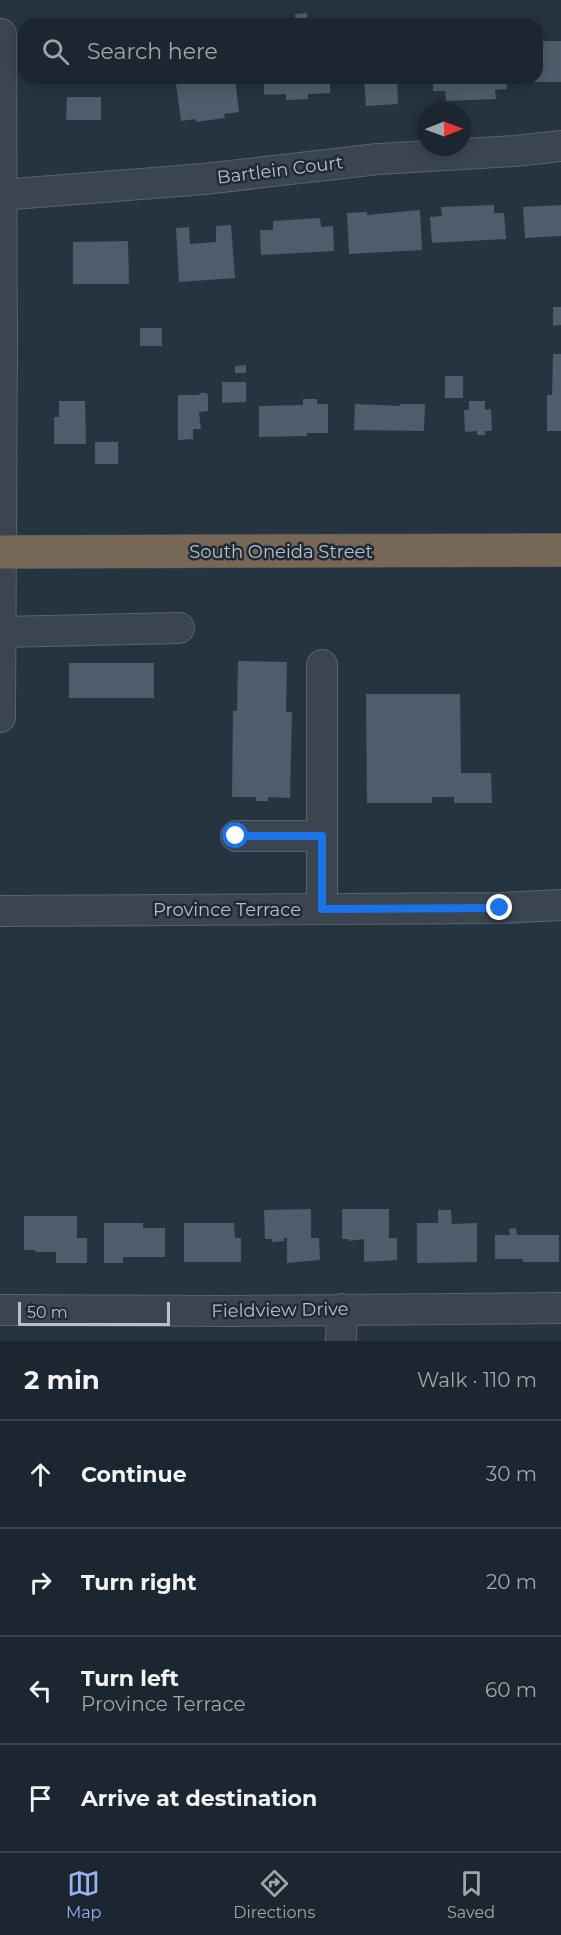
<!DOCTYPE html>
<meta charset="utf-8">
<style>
body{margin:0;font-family:Montserrat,sans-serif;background:#29323c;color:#f1f3f6}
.compass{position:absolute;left:417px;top:102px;width:54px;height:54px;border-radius:50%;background:#1c2630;box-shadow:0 3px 15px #0003;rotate:89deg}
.scale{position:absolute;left:18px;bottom:15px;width:152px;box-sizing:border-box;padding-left:6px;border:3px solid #b6c0ca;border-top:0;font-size:16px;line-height:21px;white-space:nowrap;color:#b6c0ca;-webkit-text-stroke:4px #1f2a35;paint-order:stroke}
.stop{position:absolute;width:18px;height:18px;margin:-14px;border:4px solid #1a73e8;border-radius:50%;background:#fff}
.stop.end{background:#1a73e8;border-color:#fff;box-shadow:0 2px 6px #0008}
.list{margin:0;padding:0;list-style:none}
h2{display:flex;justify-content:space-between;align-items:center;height:78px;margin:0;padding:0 24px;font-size:26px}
h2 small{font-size:20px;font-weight:400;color:#a0a5ab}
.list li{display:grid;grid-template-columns:39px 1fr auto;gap:18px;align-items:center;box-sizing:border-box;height:108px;padding:0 24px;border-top:2px solid #3a434c}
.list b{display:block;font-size:22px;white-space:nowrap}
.list p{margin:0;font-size:20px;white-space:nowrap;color:#a0a5ab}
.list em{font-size:20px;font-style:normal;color:#a0a5ab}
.icon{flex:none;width:33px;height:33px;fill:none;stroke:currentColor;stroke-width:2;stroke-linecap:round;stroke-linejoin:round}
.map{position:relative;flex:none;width:561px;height:1341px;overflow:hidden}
.search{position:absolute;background:#1c2630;box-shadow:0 3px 15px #0003;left:18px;right:18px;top:18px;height:66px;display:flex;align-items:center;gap:15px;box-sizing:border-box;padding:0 21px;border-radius:18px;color:#a0a5ab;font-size:22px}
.sheet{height:510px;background:#1c2630}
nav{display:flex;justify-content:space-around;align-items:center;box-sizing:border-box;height:84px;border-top:2px solid #3a434c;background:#1c2630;font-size:16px;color:#a0a5ab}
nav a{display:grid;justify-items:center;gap:3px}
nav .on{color:#95b2f1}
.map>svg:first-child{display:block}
.building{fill:#4f5c6b}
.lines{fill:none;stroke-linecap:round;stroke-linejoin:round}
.minor-casing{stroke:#58636d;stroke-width:32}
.highway-casing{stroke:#45505a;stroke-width:34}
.minor{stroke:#3a4550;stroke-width:30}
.highway{stroke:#766757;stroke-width:33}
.route{stroke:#1a73e8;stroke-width:8}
.labels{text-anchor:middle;stroke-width:5;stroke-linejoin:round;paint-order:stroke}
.street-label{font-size:18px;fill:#b6c0ca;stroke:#1f2a35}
</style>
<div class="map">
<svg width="561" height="1341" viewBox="0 0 561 1341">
<rect width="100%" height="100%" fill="#263340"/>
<path class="building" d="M 307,13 L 307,24 L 296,24 L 295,14 Z
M 537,41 L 561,41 L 561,82 L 527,82 L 527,78 L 537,78 Z
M 66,78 L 92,78 L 92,82 L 66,82 Z
M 219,78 L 235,78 L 239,112 L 224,114 L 225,118 L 196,122 L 195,119 L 181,121 L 176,84 Z
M 264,78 L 330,78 L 330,93 L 308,94 L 308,99 L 286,100 L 286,94 L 264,95 Z
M 364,78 L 397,78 L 398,104 L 366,106 Z
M 433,78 L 506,78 L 507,89 L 495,90 L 496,99 L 446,101 L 445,91 L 433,91 Z
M 67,97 L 101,97 L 101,120 L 66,120 Z
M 494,205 L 494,213 L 504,213 L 506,239 L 432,243 L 430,217 L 442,216 L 441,207 Z
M 561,205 L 561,236 L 525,238 L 523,207 Z
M 420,210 L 422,250 L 349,254 L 347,213 L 367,212 L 367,215 Z
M 320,218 L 321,227 L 333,226 L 334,251 L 261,255 L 260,230 L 273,230 L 273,221 Z
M 231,225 L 235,278 L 179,282 L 176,228 L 189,227 L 190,244 L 216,242 L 216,226 Z
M 128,241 L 129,284 L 73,284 L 73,242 Z
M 553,307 L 561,307 L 561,325 L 553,326 Z
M 140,328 L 162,328 L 162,346 L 140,346 Z
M 553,354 L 561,354 L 561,431 L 547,431 L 547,395 L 552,395 Z
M 246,365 L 246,373 L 235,373 L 235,366 Z
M 445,376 L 463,376 L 463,398 L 445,398 Z
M 222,382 L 246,382 L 246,402 L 222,403 Z
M 200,393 L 206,393 L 208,395 L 208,411 L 199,412 L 201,429 L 193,429 L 193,439 L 178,440 L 178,395 L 199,395 Z
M 303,399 L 317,399 L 317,404 L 328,404 L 328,433 L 307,433 L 307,436 L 259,437 L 259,406 L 303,405 Z
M 59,401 L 85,401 L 86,444 L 54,444 L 54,417 L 59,417 Z
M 469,401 L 485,401 L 485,410 L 491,409 L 492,431 L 485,431 L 485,435 L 477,435 L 477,431 L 465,432 L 464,410 L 469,410 Z
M 355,404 L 400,406 L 400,404 L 425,404 L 424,431 L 354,430 Z
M 95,442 L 118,442 L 118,464 L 95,464 Z
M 238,661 L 287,662 L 286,712 L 292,712 L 290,798 L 268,797 L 268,801 L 256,801 L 256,797 L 232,797 L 233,711 L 237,711 Z
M 69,663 L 154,663 L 154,698 L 69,698 Z
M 366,694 L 460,694 L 461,773 L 491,773 L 492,803 L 454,803 L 454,797 L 432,797 L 432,803 L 367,803 Z
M 311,1209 L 311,1238 L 319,1238 L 320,1260 L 287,1263 L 287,1238 L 284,1238 L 284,1241 L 272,1242 L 272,1239 L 265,1239 L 264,1210 Z
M 342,1209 L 389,1209 L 389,1238 L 397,1238 L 397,1260 L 364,1262 L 364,1239 L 349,1241 L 349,1239 L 342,1239 Z
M 438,1210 L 451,1210 L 452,1224 L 477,1223 L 477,1262 L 417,1263 L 417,1223 L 438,1223 Z
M 24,1216 L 77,1216 L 77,1238 L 87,1238 L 87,1263 L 56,1263 L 56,1252 L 35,1252 L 35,1250 L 24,1250 Z
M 104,1223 L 143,1223 L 143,1228 L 165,1228 L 165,1257 L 123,1257 L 123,1263 L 104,1263 Z
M 184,1223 L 234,1223 L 235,1238 L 241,1238 L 241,1262 L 184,1262 Z
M 516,1228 L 517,1235 L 559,1235 L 559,1262 L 523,1262 L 523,1259 L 495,1259 L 495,1235 L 510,1235 L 509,1229 Z"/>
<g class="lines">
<g class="minor-casing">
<path id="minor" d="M 0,195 L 204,179 L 378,159 L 515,151 L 561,146
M 1,632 L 179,628
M 322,665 L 322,909
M 0,717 L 2,352 L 1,34
M 236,836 L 322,836
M 0,911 L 500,908 L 561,905
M 0,1310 L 232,1311 L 561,1308
M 341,1341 L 342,1309"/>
</g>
<g class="highway-casing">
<path id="highway" d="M 0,552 L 561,550"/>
</g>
<use href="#minor" class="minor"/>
<use href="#highway" class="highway"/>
</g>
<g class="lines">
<path class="route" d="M 236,836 L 322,836 L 322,909 L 500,908"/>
</g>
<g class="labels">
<g class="street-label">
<text transform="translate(280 170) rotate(-7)" y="6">Bartlein Court</text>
<text x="281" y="558">South Oneida Street</text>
<text x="227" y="916">Province Terrace</text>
<text transform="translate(280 1310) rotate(-1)" y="6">Fieldview Drive</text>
</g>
</g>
</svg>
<svg class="compass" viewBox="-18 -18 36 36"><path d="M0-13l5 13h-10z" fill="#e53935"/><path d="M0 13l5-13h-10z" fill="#a0a5ab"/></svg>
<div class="scale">50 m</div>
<div class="stop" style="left:236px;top:836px"></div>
<div class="stop end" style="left:500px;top:908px"></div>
<div class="search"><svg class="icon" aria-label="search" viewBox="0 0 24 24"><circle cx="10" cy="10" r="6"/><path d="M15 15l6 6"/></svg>Search here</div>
</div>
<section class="sheet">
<h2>2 min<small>Walk · 110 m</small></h2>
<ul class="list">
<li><svg class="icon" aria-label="ahead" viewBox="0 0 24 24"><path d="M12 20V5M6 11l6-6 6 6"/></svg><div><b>Continue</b></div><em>30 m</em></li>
<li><svg class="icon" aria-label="right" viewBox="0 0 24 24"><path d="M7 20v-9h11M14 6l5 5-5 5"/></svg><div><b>Turn right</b></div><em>20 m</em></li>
<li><svg class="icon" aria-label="left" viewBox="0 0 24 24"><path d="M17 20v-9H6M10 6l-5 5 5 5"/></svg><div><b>Turn left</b><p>Province Terrace</p></div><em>60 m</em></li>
<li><svg class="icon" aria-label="arrive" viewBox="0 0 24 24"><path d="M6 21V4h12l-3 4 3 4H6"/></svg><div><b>Arrive at destination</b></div></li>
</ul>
</section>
<nav>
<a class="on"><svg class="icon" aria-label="map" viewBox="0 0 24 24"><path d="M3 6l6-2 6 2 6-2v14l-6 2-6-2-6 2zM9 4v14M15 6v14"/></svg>Map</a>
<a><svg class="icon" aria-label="directions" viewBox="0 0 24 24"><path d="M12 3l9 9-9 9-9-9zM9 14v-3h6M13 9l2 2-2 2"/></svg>Directions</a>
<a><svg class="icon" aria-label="saved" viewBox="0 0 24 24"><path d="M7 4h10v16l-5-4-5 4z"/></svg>Saved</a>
</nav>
